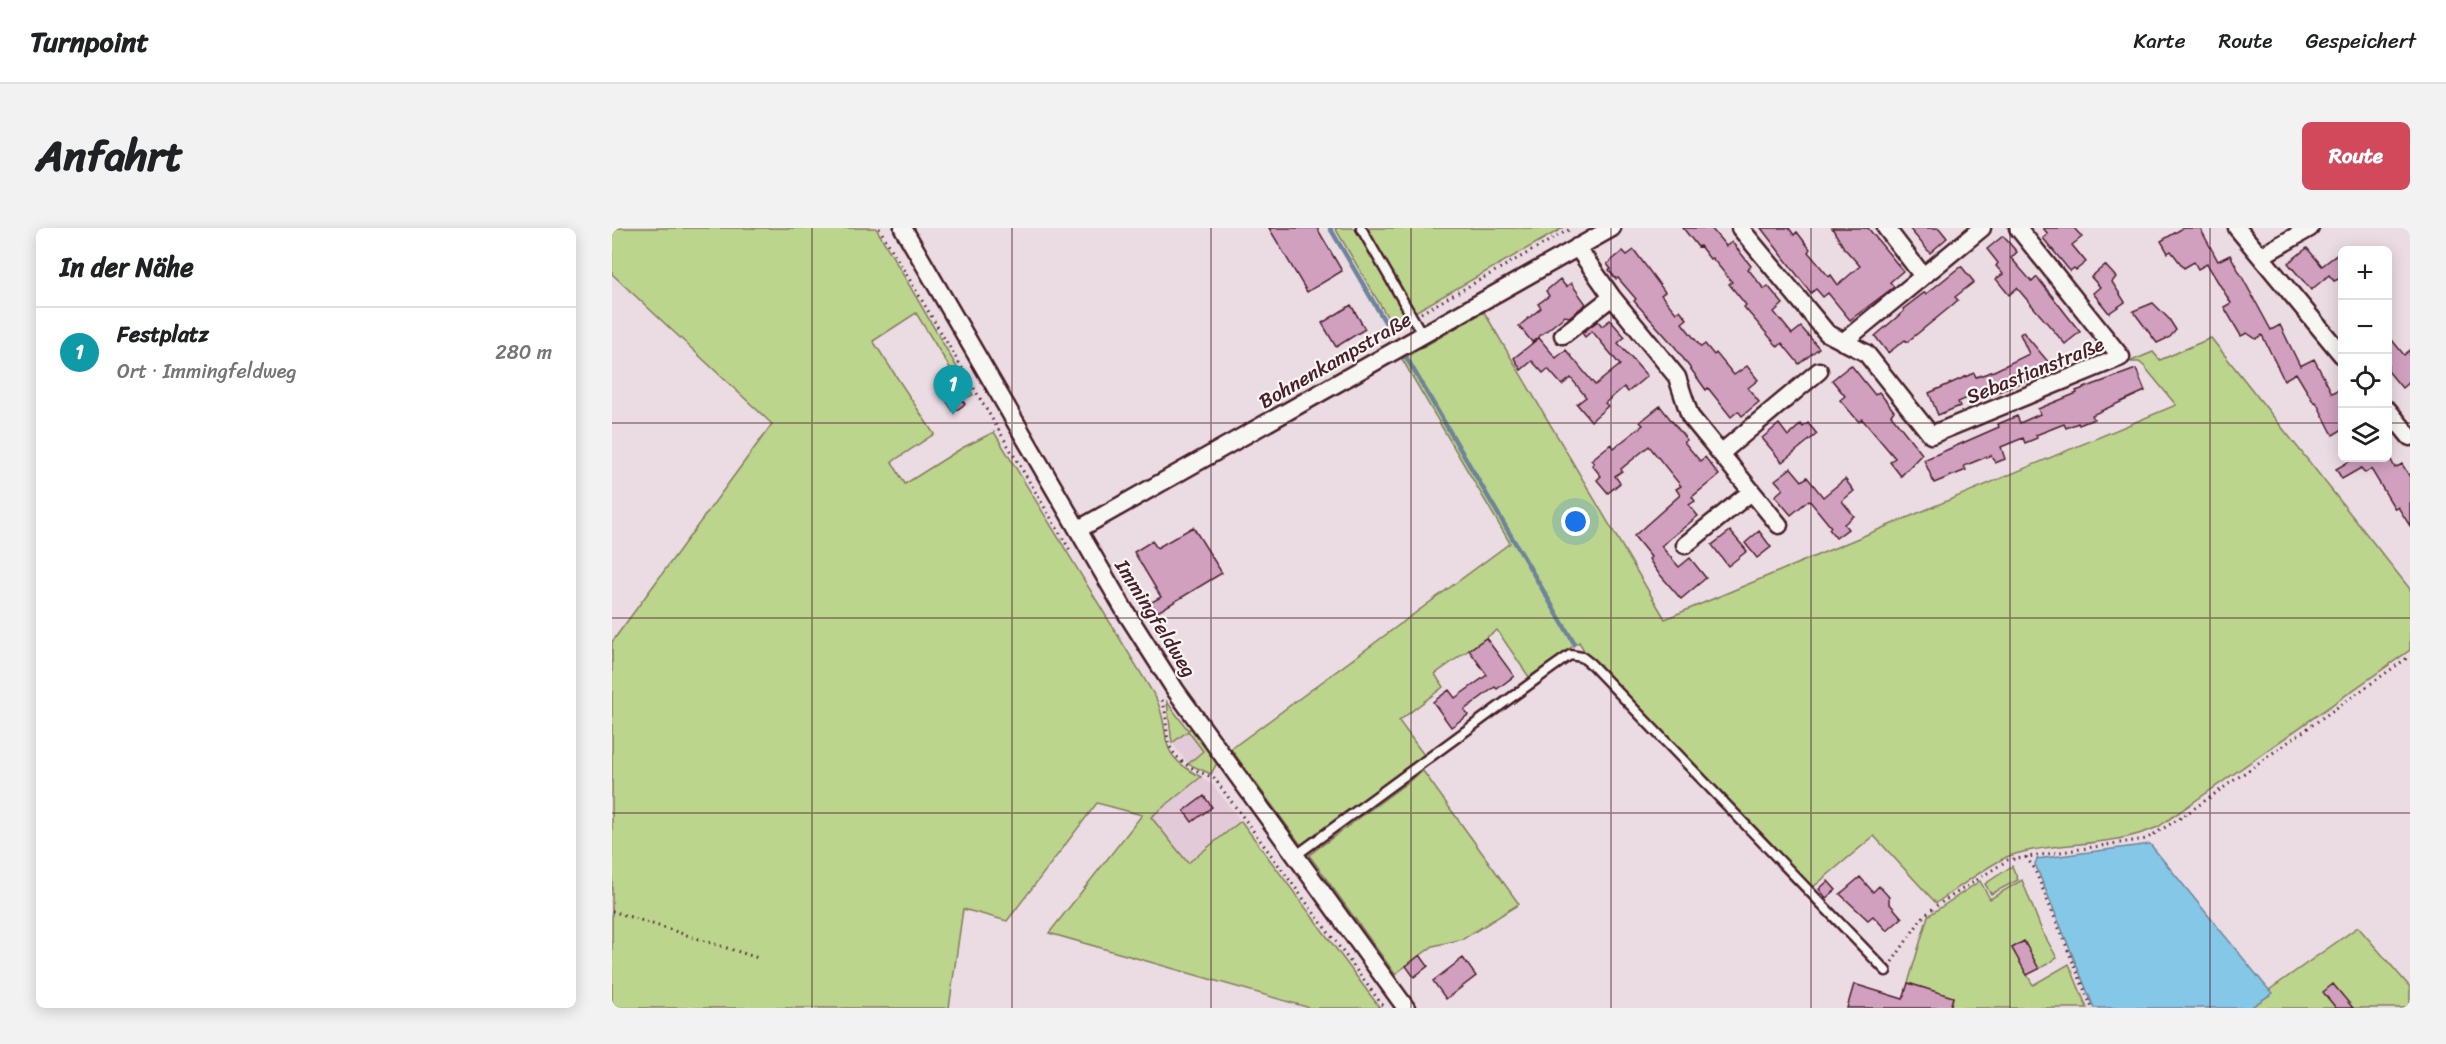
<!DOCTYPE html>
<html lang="de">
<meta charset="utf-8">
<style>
body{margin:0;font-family:Sriracha,sans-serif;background:#f2f2f2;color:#202124}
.controls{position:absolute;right:18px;top:18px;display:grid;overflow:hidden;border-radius:9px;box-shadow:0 3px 15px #0003}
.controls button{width:54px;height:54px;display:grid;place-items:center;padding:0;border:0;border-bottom:2px solid #e0e0e0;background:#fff;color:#202124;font:30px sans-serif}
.you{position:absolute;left:964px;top:294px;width:21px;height:21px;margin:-15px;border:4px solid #fff;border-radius:50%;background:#1a73e8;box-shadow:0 0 0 9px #1a73e833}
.badge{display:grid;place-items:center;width:39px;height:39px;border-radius:50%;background:#d1495b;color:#fff;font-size:20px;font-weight:700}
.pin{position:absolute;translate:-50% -50px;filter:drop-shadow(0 2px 3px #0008)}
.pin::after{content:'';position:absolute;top:32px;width:21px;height:18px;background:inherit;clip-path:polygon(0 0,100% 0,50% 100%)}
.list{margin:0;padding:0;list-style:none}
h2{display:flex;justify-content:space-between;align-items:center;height:78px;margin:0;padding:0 24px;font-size:26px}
h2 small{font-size:20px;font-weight:400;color:#757577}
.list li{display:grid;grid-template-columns:39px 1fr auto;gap:18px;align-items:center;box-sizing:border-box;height:90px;padding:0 24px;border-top:2px solid #e0e0e0}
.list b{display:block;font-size:22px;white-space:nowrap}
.list p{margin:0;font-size:20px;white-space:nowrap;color:#757577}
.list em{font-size:20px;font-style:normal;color:#757577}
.icon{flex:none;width:33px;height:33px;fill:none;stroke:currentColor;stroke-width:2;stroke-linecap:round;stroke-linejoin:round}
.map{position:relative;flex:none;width:1798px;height:780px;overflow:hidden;border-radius:9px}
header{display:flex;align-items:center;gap:36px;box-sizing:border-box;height:84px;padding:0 30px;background:#fff;border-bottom:2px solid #e0e0e0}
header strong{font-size:28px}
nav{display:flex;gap:33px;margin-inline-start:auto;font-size:21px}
.intro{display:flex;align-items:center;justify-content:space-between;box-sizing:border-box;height:144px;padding:0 36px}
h1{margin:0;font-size:42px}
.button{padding:15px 27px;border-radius:9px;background:#d1495b;color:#fff;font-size:21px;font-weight:700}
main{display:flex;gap:36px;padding:0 36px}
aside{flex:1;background:#fff;border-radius:9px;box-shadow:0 3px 15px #0003}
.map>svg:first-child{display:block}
.built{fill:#e3cad8}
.green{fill:#bbd58c;stroke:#827a5c;stroke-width:1.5}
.water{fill:#85c7e6;stroke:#6d849b;stroke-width:1.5}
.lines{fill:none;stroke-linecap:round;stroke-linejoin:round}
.stream{stroke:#6d849b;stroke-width:4.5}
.building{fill:#d1a0bf;stroke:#4a1f2b;stroke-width:1.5}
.service-casing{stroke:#4a1f2b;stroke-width:13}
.minor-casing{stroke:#4a1f2b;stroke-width:21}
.path{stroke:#4a1f2b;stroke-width:3;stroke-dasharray:1.5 4.5;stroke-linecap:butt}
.service{stroke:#f6f6f2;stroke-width:8}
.minor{stroke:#f6f6f2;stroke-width:16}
.grid{fill:none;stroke:#4a1f2b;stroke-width:1.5;stroke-opacity:0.55}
.labels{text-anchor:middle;stroke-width:4.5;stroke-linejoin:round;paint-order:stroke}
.street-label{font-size:20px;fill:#4a1f2b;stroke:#f6f6f2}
</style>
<header>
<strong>Turnpoint</strong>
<nav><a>Karte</a><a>Route</a><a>Gespeichert</a></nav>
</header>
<div class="intro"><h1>Anfahrt</h1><a class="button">Route</a></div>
<main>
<aside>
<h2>In der Nähe<small></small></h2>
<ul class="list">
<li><span class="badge" style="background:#0f9aa8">1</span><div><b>Festplatz</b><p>Ort · Immingfeldweg</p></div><em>280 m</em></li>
</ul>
</aside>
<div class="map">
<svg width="1798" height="780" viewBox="0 0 1798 780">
<rect width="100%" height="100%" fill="#ebdce3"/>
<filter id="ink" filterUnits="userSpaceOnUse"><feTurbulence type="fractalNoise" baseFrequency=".0167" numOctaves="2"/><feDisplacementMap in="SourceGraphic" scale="12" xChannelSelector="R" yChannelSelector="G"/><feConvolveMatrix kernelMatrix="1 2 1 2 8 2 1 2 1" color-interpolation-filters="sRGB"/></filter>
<g filter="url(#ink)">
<path class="built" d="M 576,503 L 591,523 L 576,536 L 560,515 Z
M 589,549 L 601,557 L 629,593 L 576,635 L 539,588 Z"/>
<path class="green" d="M 0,0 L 264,0 L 361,167 L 356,169 L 304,85 L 261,113 L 322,206 L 280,234 L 293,256 L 350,220 L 382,204 L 544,470 C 562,510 540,523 589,549 L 539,589 L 576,635 L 629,593 L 768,780 L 698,780 L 437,705 L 530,587 L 485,575 L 395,693 L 351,681 L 337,780 L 0,780 L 0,414 L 160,196 L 0,46 Z
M 723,0 L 951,0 L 780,97 Z
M 872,84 L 1053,391 L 1564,177 L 1532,138 L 1527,134 L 1517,134 L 1541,124 L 1548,132 L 1599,110 L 1798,361 L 1798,422 L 1546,599 C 1495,621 1446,612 1397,628 C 1379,635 1342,663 1324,675 L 1262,608 L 1200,660 L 973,424 L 967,414 L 917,449 L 885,402 L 823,446 L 831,459 L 787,493 L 812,527 L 689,617 L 619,521 L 898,315 L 790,131 Z
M 555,474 L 576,502 L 581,499 L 606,533 L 599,546 L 576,536 L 591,523 L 576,503 L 560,515 Z
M 811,543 L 907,676 L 851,711 L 821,718 L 783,746 L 697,627 Z
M 1400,638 L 1406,652 L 1379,666 L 1373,656 Z
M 1410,652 L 1430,703 L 1445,730 L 1427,741 L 1412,713 L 1400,720 L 1421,757 L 1457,736 L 1475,780 L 1338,780 L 1341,770 L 1296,755 L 1316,688 L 1368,653 L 1378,671 Z
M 1746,699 L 1798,759 L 1798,780 L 1638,780 L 1660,765 L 1657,762 Z"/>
<path class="water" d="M 1538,616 L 1657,762 L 1661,765 L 1638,780 L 1482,780 L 1423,636 L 1425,631 Z"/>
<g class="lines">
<path class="stream" d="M 718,0 L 779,104
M 794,129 L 962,415"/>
</g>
<path class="building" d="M 657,0 L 705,0 L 730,43 L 695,64 Z
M 1071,0 L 1099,0 L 1114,18 L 1120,14 L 1139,38 L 1136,41 L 1152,61 L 1156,58 L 1171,76 L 1162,84 L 1180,106 L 1189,99 L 1207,120 L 1187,136 L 1170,115 L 1166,119 L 1132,79 L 1134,77 L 1117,56 L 1120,54 L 1100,30 L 1098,31 L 1088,18 L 1086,19 Z
M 1149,0 L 1177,0 L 1182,7 L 1185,4 L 1198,21 L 1196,24 L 1217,49 L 1219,47 L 1226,57 L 1248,38 L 1232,20 L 1220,0 L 1256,0 L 1291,43 L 1278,54 L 1282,59 L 1238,92 L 1216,65 L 1211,69 L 1204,61 L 1199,65 Z
M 1297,0 L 1327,0 L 1335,10 L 1318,25 Z
M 1431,0 L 1462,0 L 1470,9 L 1460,17 L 1474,34 L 1464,42 L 1462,40 L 1458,43 L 1431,10 L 1436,6 Z
M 1571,0 L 1588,0 L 1606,33 L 1618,27 L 1659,102 L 1668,97 L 1688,138 L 1702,131 L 1720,165 L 1731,160 L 1731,201 L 1721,207 L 1704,174 L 1702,175 L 1684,145 L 1672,152 L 1650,107 L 1644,111 L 1635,105 L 1629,108 L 1612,79 L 1619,75 L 1595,36 L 1586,41 L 1582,34 L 1572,40 L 1559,23 L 1556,25 L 1549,13 Z
M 1391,8 L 1405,24 L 1399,30 L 1420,54 L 1425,49 L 1468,104 L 1453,116 L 1405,60 L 1397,67 L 1384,51 L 1391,46 L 1384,38 L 1386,35 L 1375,21 Z
M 1695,20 L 1710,38 L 1731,22 L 1731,49 L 1722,53 L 1717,47 L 1699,62 L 1676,35 Z
M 1022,22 L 1053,64 L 1049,67 L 1064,85 L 1068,82 L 1075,91 L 1070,95 L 1089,119 L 1093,116 L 1102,127 L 1104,125 L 1122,147 L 1135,138 L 1146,152 L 1136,160 L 1147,174 L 1130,188 L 1126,183 L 1119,189 L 1096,160 L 1094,162 L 1063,119 L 1022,73 L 1024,71 L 1006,50 L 1004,51 L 997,42 L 999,41 L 995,36 L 1011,23 L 1015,27 Z
M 1493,37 L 1504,49 L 1500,54 L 1513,74 L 1497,85 L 1481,65 L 1488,59 L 1479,49 Z
M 1349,38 L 1362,54 L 1343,69 L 1346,72 L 1337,80 L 1295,114 L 1293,112 L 1276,125 L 1263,108 L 1292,83 L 1291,81 L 1312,65 L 1314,66 Z
M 948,51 L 954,59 L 959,55 L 974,76 L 957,89 L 953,88 L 920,114 L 907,98 L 929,80 L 926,76 L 937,68 L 934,63 Z
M 1541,75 L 1557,91 L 1564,102 L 1558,109 L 1545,115 L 1521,83 Z
M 739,77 L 753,101 L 724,119 L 710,95 Z
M 998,92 L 1013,109 L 1006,115 L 1035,148 L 1016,164 L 1012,159 L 993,175 L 996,178 L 979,193 L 965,176 L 974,169 L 959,150 L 950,157 L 936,141 L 931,145 L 920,133 L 909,142 L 902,130 L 927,110 L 944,130 L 954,122 L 983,157 L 1008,137 L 980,103 L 973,109 L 970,105 L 986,93 L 990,98 Z
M 1411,104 L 1438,136 L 1424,142 L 1426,147 L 1372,170 L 1369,164 L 1346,174 L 1348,178 L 1326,187 L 1317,165 L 1362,145 L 1364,149 L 1382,143 L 1417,126 L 1408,106 Z
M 1776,107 L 1792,127 L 1798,122 L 1798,153 L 1790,160 L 1776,143 Z
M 1239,137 L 1263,167 L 1267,164 L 1282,183 L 1279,187 L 1310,226 L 1289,248 L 1278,234 L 1283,230 L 1250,191 L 1247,194 L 1228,172 L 1233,168 L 1220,152 Z
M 1524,141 L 1533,163 L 1480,187 L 1482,191 L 1467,197 L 1466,195 L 1454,200 L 1452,196 L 1424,207 L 1425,210 L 1413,215 L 1411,210 L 1389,219 L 1393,231 L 1383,235 L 1379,227 L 1352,238 L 1354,242 L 1322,255 L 1312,232 L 1387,199 L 1386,196 L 1405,188 L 1408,195 L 1428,186 L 1426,181 L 1465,165 L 1464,163 Z
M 339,156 L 353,176 L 342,184 L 328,163 Z
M 1048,178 L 1075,212 L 1072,214 L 1088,233 L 1093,229 L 1107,247 L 1080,269 L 1083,273 L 1077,277 L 1086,288 L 1049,318 L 1067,339 L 1078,330 L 1094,350 L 1069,371 L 1044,342 L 1037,331 L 1039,329 L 1022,308 L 1068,267 L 1064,261 L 1069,258 L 1037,218 L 1009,241 L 1010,243 L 1003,248 L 1008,255 L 996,265 L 985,252 L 989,248 L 980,237 L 982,235 L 979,232 L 999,216 L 1002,220 L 1031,197 L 1028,194 Z
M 1196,195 L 1205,206 L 1170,234 L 1150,210 L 1167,196 L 1176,208 L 1189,196 L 1191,199 Z
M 1743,230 L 1778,230 L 1783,240 L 1790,236 L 1798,249 L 1798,298 L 1786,279 L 1783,281 L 1759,241 L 1753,245 L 1749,240 L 1730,251 L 1724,241 Z
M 1179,240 L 1190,253 L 1195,249 L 1211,269 L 1233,251 L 1242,263 L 1230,273 L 1242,288 L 1232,296 L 1236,301 L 1224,310 L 1217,301 L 1219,299 L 1197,272 L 1179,287 L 1163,268 L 1171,261 L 1163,252 Z
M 581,299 L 610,345 L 544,385 L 538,375 L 549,369 L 522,324 L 540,313 L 545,320 Z
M 1118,303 L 1135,323 L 1116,338 L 1100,317 Z
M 1147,303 L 1159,319 L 1145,330 L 1133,315 Z
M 874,410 L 902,448 L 885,461 L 883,459 L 852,482 L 856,487 L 839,499 L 821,474 L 837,462 L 843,470 L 875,447 L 857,422 Z
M 592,568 L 600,579 L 580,594 L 572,583 Z
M 1248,649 L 1261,664 L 1267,658 L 1277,669 L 1277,675 L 1290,690 L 1275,703 L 1261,688 L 1256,692 L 1228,666 Z
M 1216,653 L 1224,662 L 1214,670 L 1207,661 Z
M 1412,713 L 1427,741 L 1415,747 L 1400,720 Z
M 808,727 L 816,738 L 802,749 L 794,738 Z
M 851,730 L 864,748 L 834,771 L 821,753 Z
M 1296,755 L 1341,769 L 1338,780 L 1235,780 L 1242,756 L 1291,771 Z
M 1721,756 L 1741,780 L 1724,780 L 1711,764 Z"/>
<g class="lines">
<g class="service-casing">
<path id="service" d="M 749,0 L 810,106
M 683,628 L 941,439 L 958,427 L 970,429 L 979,436 L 1274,743"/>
</g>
<g class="minor-casing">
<path id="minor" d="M 291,0 L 513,383 L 564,463 L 794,780
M 1128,0 L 1215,105 L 1254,125 L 1319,207 L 1509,129 L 1406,0
M 1274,0 L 1311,48
M 1625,0 L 1730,127
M 965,19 L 1000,69 L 1065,149 L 1078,188 L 1167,297
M 1649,28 L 1698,0
M 951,107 L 1000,69
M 1231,114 L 1370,0
M 1776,182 L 1798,209
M 1109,225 L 1207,143
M 467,301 L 1000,0
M 1073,317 L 1139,264"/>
</g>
<path class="path" d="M 267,0 L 459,324
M 809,85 L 960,0
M 550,472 C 556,487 553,503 557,516 C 564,535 585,543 602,550 L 771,778
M 1414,629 L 1422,640 L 1480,780
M 0,683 L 146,730
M 1280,734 L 1310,690 L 1324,678 L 1396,632 L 1534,611 L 1570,589 L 1798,428"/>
<use href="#service" class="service"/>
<use href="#minor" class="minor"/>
</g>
</g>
<path class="grid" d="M 200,0 L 200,780M 400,0 L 400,780M 599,0 L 599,780M 799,0 L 799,780M 999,0 L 999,780M 1199,0 L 1199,780M 1398,0 L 1398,780M 1598,0 L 1598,780M 0,195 L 1730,195M 1776,195 L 1798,195M 0,390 L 1798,390M 0,585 L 1798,585"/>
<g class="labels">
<g class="street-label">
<text transform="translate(723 132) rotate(-30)" y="7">Bohnenkampstraße</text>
<text transform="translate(1423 142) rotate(-22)" y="7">Sebastianstraße</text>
<text transform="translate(544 390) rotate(58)" y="7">Immingfeldweg</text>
</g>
</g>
</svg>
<div class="controls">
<button>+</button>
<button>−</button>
<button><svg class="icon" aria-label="locate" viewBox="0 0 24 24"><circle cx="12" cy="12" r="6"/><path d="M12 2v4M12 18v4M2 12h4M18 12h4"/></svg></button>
<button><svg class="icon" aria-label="layers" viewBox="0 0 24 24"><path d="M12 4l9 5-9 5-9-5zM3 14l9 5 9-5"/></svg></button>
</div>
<div class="you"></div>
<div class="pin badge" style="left:341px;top:187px;background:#0f9aa8">1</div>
</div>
</main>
